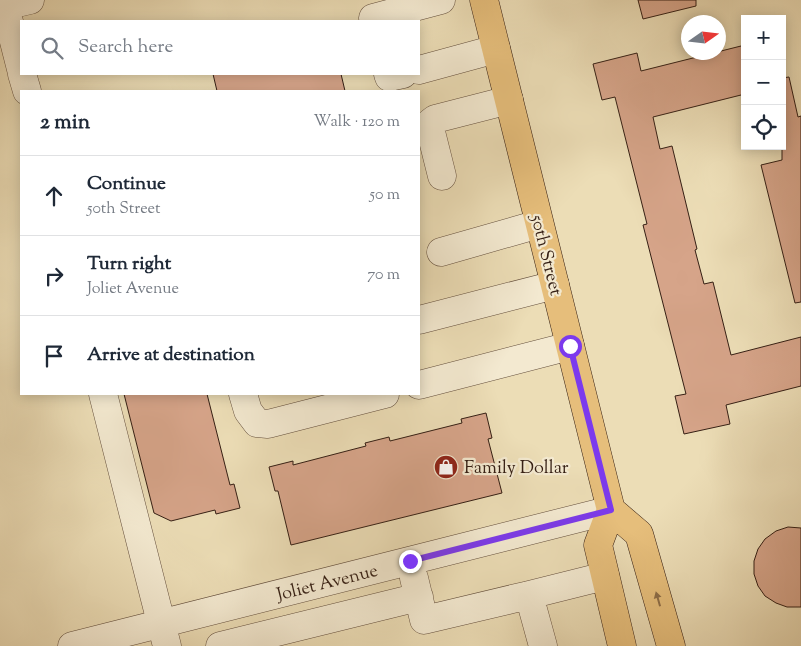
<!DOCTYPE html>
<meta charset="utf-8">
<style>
body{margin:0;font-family:"Sorts Mill Goudy",serif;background:#f6f6f7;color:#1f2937}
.controls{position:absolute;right:15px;top:15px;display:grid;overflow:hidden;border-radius:0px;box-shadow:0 2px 12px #0003}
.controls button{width:45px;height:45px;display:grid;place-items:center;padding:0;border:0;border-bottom:1px solid #e0e1e3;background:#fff;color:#1f2937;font:25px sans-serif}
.compass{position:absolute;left:681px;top:15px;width:45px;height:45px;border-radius:50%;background:#fff;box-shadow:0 2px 12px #0003;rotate:76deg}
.stop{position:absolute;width:15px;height:15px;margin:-11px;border:4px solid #7c3aed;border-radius:50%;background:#fff}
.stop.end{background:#7c3aed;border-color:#fff;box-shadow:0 1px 5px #0008}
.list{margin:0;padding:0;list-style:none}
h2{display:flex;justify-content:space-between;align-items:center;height:65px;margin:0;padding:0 20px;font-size:21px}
h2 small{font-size:16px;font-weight:400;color:#747a83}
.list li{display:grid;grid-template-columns:32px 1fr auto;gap:15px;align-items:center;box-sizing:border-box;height:80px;padding:0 20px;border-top:1px solid #e0e1e3}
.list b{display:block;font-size:19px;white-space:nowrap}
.list p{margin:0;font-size:16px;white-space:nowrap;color:#747a83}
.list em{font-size:16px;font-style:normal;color:#747a83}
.icon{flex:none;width:28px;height:28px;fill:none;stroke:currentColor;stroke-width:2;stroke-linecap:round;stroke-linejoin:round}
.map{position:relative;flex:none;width:801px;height:646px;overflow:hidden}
.search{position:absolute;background:#fff;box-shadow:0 2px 12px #0003;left:20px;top:20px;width:400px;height:55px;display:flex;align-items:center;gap:12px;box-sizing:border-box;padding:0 18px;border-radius:0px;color:#747a83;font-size:19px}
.panel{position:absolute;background:#fff;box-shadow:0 2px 12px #0003;left:20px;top:90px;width:400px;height:305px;border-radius:0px}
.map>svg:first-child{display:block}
.building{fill:#d6a489;stroke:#351f14}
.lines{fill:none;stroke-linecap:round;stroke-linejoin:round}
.minor-casing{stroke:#634e3c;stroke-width:29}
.major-casing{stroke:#351f14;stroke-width:29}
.minor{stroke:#f3e9d0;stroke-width:28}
.major{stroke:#e6be7b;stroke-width:28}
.oneway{fill:#8e6e48}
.route{stroke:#7c3aed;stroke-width:6}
.labels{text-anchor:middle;stroke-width:4.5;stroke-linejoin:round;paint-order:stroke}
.street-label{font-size:18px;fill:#351f14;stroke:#f3e9d0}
.poi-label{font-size:18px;fill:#351f14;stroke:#f3e9d0;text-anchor:start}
</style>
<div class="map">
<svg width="801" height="646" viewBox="0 0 801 646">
<rect width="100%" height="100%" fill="#ecddb6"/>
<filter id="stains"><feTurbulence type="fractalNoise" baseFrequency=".004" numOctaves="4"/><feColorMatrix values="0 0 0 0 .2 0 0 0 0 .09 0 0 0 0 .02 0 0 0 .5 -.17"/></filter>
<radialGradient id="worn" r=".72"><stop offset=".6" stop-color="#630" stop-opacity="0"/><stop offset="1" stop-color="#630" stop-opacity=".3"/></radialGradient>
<path class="building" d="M 638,0 L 696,0 L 696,6 L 643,19 Z
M 745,45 L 745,94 L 653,117 L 660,149 L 672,146 L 697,249 L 695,250 L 704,284 L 713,282 L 731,355 L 801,337 L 801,386 L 726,405 L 730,424 L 684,434 L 675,396 L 686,394 L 643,225 L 647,224 L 615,97 L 602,100 L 593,64 L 637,53 L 641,71 Z
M 213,74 L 341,74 L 345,91 L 217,91 Z
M 789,77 L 798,117 L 801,116 L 801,302 L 795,303 L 761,165 L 782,160 L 782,78 Z
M 124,394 L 207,394 L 230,485 L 234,484 L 240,508 L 216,514 L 215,510 L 171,521 L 154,513 Z
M 486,413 L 492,438 L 488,439 L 502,493 L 291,545 L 278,491 L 275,491 L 269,467 L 293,461 L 293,465 L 366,446 L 365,443 L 389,437 L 390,441 L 462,423 L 461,419 Z
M 788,527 L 801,528 L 801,607 L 787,607 L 776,603 L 765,596 L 758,586 L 754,574 L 754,561 L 758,549 L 765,539 L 776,531 Z"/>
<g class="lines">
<g class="minor-casing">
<path id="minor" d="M 5,6 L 21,69
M 0,7 L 30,0
M 373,18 L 441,0
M 419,70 L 496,49
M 22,74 L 27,91
M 388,74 L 389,77 L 403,74
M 442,176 L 430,128 L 431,122 L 435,119 L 509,100
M 441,252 L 539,224
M 419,320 L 555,285
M 419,385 L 570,346
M 103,394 L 167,646
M 243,394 L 248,411 L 257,423 L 268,424 L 385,394
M 414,578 L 424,620 L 529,595
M 72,646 L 611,510
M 220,646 L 419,597
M 543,646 L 529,595 L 605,576"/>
</g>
<g class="major-casing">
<path id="major" d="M 484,0 L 611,510 L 598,545 L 622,646
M 611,510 L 639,534 L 671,646"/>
</g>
<use href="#minor" class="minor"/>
<use href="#major" class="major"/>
</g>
<defs><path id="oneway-solid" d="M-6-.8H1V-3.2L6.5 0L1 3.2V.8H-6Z" transform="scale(1.25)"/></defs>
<use class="oneway" href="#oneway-solid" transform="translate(658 599) rotate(-106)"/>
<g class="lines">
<path class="route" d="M 410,561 L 611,510 L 570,346"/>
</g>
<defs>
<g id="shop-disc" transform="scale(1.25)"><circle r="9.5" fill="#8f2418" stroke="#f3e9d0"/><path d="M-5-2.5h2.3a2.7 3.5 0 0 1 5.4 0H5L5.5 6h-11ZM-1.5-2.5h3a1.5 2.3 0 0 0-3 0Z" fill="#fff"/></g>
</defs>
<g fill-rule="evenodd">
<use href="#shop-disc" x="446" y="467"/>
</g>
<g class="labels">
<g class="street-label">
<text transform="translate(547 255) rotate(76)" y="6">50th Street</text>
<text transform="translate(327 582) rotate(-14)" y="6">Joliet Avenue</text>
</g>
<g class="poi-label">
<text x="464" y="473">Family Dollar</text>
</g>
</g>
<rect width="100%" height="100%" filter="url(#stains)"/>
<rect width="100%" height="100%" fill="url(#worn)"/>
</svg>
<div class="controls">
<button>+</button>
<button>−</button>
<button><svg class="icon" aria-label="locate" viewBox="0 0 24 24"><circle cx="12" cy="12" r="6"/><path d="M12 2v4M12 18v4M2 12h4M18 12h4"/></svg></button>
</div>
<svg class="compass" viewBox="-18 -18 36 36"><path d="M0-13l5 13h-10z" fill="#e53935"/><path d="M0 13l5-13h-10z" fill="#747a83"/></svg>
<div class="stop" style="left:570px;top:346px"></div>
<div class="stop end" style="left:410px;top:561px"></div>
<div class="search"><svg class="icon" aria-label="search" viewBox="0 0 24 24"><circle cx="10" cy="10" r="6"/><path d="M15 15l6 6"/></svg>Search here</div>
<section class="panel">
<h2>2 min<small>Walk · 120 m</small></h2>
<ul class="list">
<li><svg class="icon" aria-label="ahead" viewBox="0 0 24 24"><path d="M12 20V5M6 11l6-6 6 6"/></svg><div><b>Continue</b><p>50th Street</p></div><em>50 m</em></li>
<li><svg class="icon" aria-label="right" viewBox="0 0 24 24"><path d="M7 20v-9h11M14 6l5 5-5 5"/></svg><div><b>Turn right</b><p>Joliet Avenue</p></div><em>70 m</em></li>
<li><svg class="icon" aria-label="arrive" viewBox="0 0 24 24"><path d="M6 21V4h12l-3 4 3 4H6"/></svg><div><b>Arrive at destination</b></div></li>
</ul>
</section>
</div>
